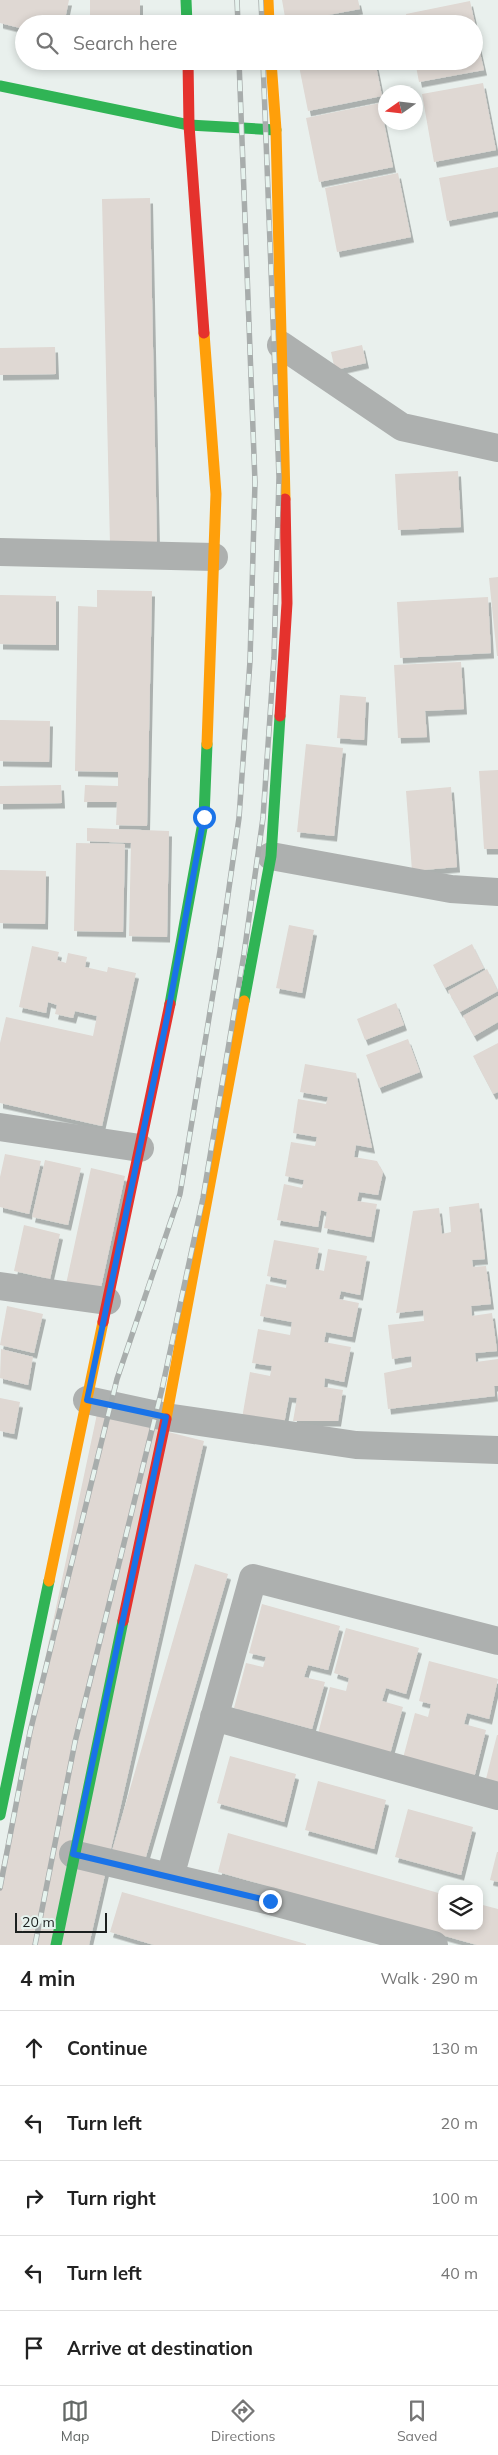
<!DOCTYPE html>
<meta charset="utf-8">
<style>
body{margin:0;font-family:Mulish,sans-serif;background:#f6f6f6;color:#222}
.controls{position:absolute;right:15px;bottom:15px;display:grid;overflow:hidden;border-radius:10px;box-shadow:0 2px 8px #0003}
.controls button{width:45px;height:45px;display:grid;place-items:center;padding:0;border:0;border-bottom:1px solid #e0e0e0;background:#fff;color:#222;font:25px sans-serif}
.compass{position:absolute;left:378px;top:85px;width:45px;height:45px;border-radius:50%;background:#fff;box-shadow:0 2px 8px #0003;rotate:256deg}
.scale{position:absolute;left:15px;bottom:12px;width:92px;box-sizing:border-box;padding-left:5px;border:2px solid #1c201f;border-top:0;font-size:14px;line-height:18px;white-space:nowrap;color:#1c201f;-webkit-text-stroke:4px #e6f3ee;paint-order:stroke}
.stop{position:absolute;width:15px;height:15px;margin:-11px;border:4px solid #1a73e8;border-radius:50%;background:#fff}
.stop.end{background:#1a73e8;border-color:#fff;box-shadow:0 1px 5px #0008}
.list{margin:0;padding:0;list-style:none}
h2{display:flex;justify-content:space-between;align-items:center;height:65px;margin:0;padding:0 20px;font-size:21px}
h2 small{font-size:16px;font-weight:400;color:#767676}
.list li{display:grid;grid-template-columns:32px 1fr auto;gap:15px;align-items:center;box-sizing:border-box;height:75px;padding:0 20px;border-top:1px solid #e0e0e0}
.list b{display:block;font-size:19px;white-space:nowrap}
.list em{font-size:16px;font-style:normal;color:#767676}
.icon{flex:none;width:28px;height:28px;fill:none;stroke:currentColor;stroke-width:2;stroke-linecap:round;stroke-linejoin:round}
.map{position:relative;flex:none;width:498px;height:1945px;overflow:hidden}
.search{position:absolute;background:#fff;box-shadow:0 2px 8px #0003;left:15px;right:15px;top:15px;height:55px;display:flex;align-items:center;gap:12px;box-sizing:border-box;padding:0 18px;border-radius:28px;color:#767676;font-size:19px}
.sheet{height:440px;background:#fff}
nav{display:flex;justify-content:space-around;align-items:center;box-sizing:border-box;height:70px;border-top:1px solid #e0e0e0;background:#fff;font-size:14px;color:#767676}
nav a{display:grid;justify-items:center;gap:2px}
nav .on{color:#646967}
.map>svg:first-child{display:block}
.building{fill:#dfd8d3;filter:url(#shadow)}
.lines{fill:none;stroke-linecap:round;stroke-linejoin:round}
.street{stroke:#adb0af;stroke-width:28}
.fast{stroke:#30b455;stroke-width:11}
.slow{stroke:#ff9f0a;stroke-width:11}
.jam{stroke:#e5322d;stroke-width:11}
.rail-casing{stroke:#a8adac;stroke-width:5.5}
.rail{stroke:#e6f3ee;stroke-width:4;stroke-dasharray:11;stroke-linecap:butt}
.route{stroke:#1a73e8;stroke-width:6}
</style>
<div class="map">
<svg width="498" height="1945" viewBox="0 0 498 1945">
<defs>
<filter id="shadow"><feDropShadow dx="3" dy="5.5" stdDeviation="0" flood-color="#0004"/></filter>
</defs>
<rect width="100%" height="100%" fill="#e9f0ed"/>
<path class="building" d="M 0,0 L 69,0 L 64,24 L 24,24 L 24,29 L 0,23 Z
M 90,0 L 140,0 L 140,24 L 90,24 Z
M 282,0 L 358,0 L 360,9 L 286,23 Z
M 470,1 L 475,24 L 408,24 L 406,14 Z
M 474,26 L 484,70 L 419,82 L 415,61 L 474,61 Z
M 298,61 L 375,61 L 382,96 L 308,111 Z
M 483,83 L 496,150 L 434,162 L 422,94 Z
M 380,103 L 393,167 L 319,182 L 306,118 Z
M 498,167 L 498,211 L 447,221 L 439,178 Z
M 398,173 L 411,237 L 337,252 L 325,188 Z
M 150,198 L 157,545 L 110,545 L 102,199 Z
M 362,345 L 366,363 L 335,370 L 331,352 Z
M 55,347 L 56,374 L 0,375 L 0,348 Z
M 458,471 L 461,527 L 398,530 L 395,474 Z
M 498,577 L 498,656 L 497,656 L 489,578 Z
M 97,590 L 152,591 L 147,826 L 116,825 L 117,802 L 84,802 L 85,785 L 118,786 L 118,772 L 75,771 L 78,606 L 97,607 Z
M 0,595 L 56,596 L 56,645 L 0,644 Z
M 488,597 L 491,653 L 400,658 L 397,602 Z
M 461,662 L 464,709 L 425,711 L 427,737 L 398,738 L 394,665 Z
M 340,695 L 366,697 L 364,740 L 337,738 Z
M 0,720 L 50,721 L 49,762 L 0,761 Z
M 306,744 L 343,748 L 334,836 L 297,832 Z
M 498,770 L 498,849 L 484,849 L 479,771 Z
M 61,785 L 62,803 L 0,804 L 0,786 Z
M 451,787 L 457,867 L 412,871 L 406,791 Z
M 87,828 L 169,831 L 167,937 L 129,936 L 131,843 L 87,841 Z
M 76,843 L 125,844 L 123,932 L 74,931 Z
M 0,870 L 46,871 L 45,924 L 0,923 Z
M 289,925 L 314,930 L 302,993 L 276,988 Z
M 472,944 L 484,968 L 445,988 L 433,965 Z
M 32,946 L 59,952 L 57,960 L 66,963 L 68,953 L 87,957 L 85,967 L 107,972 L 108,967 L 136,973 L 102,1126 L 0,1103 L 0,1043 L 6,1017 L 93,1036 L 97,1016 L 75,1011 L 73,1018 L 55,1014 L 57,1005 L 48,1002 L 46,1013 L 19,1007 Z
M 487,969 L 498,991 L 460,1012 L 448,991 Z
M 498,996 L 498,1022 L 474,1036 L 463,1016 Z
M 396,1003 L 404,1025 L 365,1040 L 357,1019 Z
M 408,1039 L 420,1072 L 379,1088 L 366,1055 Z
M 498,1043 L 498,1092 L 493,1094 L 473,1056 Z
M 305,1064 L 356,1073 L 372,1148 L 356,1145 L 354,1157 L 377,1161 L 383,1172 L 378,1195 L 359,1192 L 357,1201 L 377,1204 L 371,1237 L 324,1228 L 327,1212 L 321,1210 L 318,1227 L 277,1220 L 284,1184 L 302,1188 L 304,1180 L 285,1176 L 291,1142 L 315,1146 L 317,1137 L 293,1133 L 298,1099 L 326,1104 L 328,1097 L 300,1092 Z
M 5,1154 L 41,1161 L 29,1214 L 0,1207 L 0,1177 Z
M 45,1160 L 81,1168 L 68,1225 L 32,1217 Z
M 91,1168 L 125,1176 L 99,1297 L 65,1289 Z
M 479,1203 L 485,1259 L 472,1260 L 473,1267 L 486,1266 L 491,1304 L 471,1306 L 472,1316 L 492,1313 L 497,1351 L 475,1353 L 476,1362 L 498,1359 L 498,1386 L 494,1386 L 495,1396 L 388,1409 L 384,1373 L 412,1367 L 411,1356 L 392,1359 L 388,1325 L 424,1321 L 423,1310 L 396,1313 L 413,1211 L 439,1208 L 442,1234 L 451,1232 L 449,1207 Z
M 24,1225 L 60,1234 L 50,1279 L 14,1271 Z
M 274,1240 L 319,1248 L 315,1269 L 324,1271 L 328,1249 L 367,1256 L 360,1295 L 341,1291 L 339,1299 L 359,1303 L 352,1337 L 326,1332 L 324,1342 L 351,1347 L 344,1382 L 325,1378 L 324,1387 L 343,1390 L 338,1421 L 293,1421 L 297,1398 L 289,1397 L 284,1424 L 241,1424 L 250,1372 L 270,1376 L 272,1366 L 252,1363 L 258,1329 L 290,1335 L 292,1322 L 260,1316 L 266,1284 L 286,1288 L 287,1280 L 267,1276 Z
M 7,1306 L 43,1314 L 34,1353 L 0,1345 Z
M 1,1349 L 33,1357 L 28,1385 L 0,1378 Z
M 0,1398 L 20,1402 L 14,1434 L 0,1431 Z
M 97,1414 L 204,1441 L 89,1945 L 0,1945 L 0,1872 Z
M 195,1564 L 228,1574 L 145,1860 L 112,1851 Z
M 262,1604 L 340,1626 L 328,1670 L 308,1665 L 304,1677 L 325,1682 L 312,1729 L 234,1708 L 246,1663 L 263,1667 L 266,1657 L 249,1653 Z
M 346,1628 L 419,1648 L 406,1694 L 386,1688 L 382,1701 L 403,1707 L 390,1754 L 318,1734 L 330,1687 L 346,1691 L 349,1678 L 334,1673 Z
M 429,1661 L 498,1679 L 489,1719 L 467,1713 L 464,1724 L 486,1730 L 474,1778 L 403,1758 L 415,1713 L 428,1717 L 431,1704 L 419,1701 Z
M 497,1735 L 498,1735 L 498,1782 L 486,1779 Z
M 230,1756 L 296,1774 L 284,1822 L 217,1803 Z
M 318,1781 L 386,1800 L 374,1849 L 305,1830 Z
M 408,1809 L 473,1827 L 461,1875 L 395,1857 Z
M 228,1833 L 442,1894 L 442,1926 L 479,1926 L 479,1904 L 498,1909 L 498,1945 L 477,1945 L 218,1872 Z
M 497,1852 L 498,1852 L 498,1882 L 490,1880 Z
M 122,1892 L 306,1944 L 306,1945 L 154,1945 L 110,1932 Z"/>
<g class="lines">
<path class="street" d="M 281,345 L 402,427 L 498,448
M 0,552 L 214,557
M 271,856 L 451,889 L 498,892
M 0,1127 L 140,1148
M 0,1286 L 107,1301
M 87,1400 L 166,1417 L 356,1445 L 498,1450
M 214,1717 L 498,1796
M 73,1854 L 270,1901 L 434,1945
M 170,1877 L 253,1578 L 498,1641"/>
<path class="fast" d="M 186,0 L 187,24
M 0,86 L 189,125 L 276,130
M 244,1001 L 271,856 L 280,716
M 170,1004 L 204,817 L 207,744
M 0,1815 L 49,1581
M 56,1945 L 123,1621"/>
<path class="slow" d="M 268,0 L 269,24
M 271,61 L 276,130 L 285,499
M 204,333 L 216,494 L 207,744
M 166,1419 L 244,1001
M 49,1581 L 103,1322"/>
<path class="jam" d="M 188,61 L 189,125 L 204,333
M 280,716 L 287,603 L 285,499
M 103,1322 L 170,1004
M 123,1621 L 166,1419"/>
<g class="rail-casing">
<path id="rail" d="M 237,0 L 238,24
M 261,0 L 262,24
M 0,1888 L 30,1732 L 117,1379 L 180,1194 L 220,951 L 239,818 L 250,661 L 255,482 L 239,61
M 35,1945 L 75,1742 L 162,1389 L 203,1198 L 244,954 L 263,818 L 274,658 L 279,477 L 263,61"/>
</g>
<use href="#rail" class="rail"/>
</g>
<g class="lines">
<path class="route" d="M 204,817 L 168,1013 L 87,1400 L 166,1417 L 73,1854 L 270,1901"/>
</g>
</svg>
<div class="controls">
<button><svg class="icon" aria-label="layers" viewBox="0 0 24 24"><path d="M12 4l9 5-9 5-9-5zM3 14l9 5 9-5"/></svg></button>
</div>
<svg class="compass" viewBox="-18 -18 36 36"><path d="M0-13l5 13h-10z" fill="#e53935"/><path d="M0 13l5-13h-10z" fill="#767676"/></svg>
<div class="scale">20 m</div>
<div class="stop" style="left:204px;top:817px"></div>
<div class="stop end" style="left:270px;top:1901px"></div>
<div class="search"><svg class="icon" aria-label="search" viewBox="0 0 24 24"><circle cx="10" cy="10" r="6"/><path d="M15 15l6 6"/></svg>Search here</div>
</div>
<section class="sheet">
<h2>4 min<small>Walk · 290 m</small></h2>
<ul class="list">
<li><svg class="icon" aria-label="ahead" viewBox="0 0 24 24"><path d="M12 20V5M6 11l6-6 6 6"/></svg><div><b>Continue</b></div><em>130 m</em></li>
<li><svg class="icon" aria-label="left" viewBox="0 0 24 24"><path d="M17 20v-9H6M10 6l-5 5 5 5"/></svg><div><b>Turn left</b></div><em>20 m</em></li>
<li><svg class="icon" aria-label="right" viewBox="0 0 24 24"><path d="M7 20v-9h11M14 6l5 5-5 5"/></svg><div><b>Turn right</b></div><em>100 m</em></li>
<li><svg class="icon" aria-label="left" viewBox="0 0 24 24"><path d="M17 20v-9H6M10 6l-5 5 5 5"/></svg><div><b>Turn left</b></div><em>40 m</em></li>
<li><svg class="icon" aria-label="arrive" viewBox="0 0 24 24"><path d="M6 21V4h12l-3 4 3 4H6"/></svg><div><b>Arrive at destination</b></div></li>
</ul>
</section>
<nav>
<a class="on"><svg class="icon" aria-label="map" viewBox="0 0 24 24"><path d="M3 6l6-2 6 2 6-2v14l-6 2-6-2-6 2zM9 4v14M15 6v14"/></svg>Map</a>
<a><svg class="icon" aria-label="directions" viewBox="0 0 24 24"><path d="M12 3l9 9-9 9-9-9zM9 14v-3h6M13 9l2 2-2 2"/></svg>Directions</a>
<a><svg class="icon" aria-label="saved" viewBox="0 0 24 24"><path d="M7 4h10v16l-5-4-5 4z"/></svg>Saved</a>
</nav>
